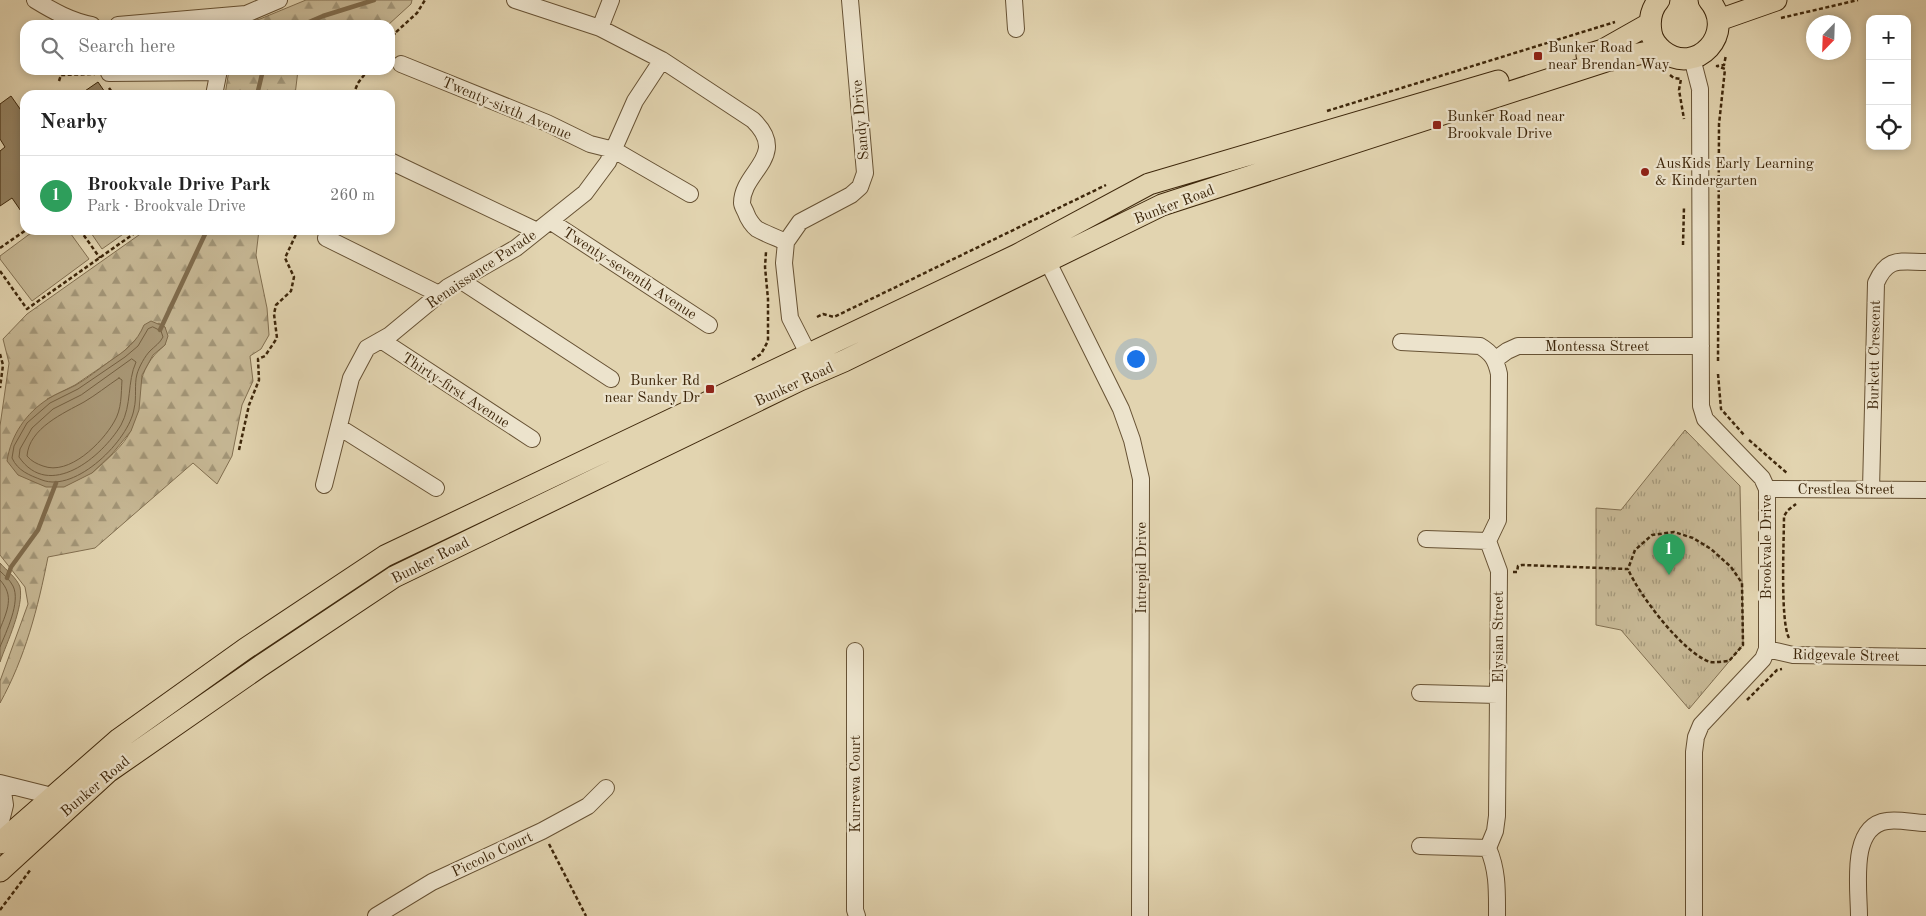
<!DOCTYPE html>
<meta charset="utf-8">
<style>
body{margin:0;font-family:"Old Standard TT",serif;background:#f6f6f6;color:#222}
.controls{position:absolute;right:15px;top:15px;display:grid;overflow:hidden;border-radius:10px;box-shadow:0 2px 8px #0003}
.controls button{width:45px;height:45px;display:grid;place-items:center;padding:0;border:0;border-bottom:1px solid #e0e0e0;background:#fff;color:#222;font:25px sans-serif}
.compass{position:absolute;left:1806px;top:15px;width:45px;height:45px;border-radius:50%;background:#fff;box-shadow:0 2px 8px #0003;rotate:203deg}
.you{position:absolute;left:1135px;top:358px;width:18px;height:18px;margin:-12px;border:4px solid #fff;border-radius:50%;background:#1a73e8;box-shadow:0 0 0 8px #1a73e833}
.badge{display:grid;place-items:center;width:32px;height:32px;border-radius:50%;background:#8f2418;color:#fff;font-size:16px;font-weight:700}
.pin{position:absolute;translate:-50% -41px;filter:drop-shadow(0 1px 2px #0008)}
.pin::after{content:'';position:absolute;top:26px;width:18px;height:15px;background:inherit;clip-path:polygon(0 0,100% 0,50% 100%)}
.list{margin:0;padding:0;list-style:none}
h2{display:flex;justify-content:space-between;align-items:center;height:65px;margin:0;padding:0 20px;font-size:21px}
h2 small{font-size:16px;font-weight:400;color:#767676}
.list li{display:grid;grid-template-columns:32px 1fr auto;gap:15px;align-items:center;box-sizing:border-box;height:80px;padding:0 20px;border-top:1px solid #e0e0e0}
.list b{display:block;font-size:19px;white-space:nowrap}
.list p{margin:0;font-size:16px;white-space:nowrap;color:#767676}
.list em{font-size:16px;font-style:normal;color:#767676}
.icon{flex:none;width:28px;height:28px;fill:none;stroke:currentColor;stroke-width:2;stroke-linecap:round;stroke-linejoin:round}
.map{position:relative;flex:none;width:1926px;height:916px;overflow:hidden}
.search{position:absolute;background:#fff;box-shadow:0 2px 8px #0003;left:20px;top:20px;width:375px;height:55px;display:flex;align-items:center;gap:12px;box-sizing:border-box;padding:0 18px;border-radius:15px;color:#767676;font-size:19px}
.panel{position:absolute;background:#fff;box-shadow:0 2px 8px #0003;left:20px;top:90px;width:375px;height:145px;border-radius:15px}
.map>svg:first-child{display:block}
.forest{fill:url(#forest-firs);stroke:#826f50;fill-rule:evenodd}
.park{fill:url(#park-tufts);stroke:#826f50}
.garden{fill:#c6b794;stroke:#826f50}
.water{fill:#aa9978;stroke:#7f6b4c}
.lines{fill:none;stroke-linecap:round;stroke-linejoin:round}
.shore{stroke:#746042;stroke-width:1}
.stream{stroke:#7f6b4c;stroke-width:4.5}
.building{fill:#938161;stroke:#3e270b}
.minor-casing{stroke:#675234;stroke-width:18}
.major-casing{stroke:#3e270b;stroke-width:23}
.path{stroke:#3e270b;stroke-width:2.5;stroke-dasharray:4 2.5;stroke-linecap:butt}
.minor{stroke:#ece3cc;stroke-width:16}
.major{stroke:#e2d4b0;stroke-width:21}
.poi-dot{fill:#8f2418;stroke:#ece3cc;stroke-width:2}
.labels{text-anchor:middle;stroke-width:4.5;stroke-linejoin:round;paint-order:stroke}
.poi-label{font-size:15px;fill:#3e270b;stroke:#ece3cc;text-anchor:start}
.street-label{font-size:15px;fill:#3e270b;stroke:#ece3cc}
</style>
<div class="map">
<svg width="1926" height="916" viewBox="0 0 1926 916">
<defs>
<pattern id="forest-firs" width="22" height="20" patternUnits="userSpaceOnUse" patternTransform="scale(1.25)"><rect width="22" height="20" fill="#c6b794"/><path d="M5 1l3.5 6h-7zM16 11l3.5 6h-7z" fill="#a29577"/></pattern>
<pattern id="park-tufts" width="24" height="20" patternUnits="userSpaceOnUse" patternTransform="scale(1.25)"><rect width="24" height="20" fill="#c6b794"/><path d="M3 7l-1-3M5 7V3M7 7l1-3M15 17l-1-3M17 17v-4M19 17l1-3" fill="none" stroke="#a29577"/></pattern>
</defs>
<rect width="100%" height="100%" fill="#e2d4b0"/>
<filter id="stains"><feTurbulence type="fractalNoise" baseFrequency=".004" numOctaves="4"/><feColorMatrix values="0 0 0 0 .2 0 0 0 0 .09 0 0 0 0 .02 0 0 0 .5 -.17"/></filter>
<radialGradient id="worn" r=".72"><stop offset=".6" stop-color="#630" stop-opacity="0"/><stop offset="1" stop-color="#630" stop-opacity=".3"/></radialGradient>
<path class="forest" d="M 306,0 L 412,0 L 411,4 L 388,25 L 237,25 L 260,19 Z
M 229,70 L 298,70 L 295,95 L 225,95 Z
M 146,230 L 259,230 L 256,255 L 267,308 L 269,335 L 261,349 L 250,356 L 253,381 L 242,405 L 232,456 L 217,484 L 193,463 L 95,548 L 48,557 C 38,608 25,658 0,703 L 0,681 L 28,604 L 25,587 L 0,555 L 0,426 L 9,363 L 3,339 L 27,314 ZM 159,323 L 165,327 L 165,345 C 132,372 144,395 131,430 C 125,445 104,462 92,473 L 47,399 L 75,385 L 122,353 L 140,335 Z"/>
<path class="park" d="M 1685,430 L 1740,486 L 1743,625 L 1743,645 L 1689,709 L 1621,630 L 1596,625 L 1596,508 L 1621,510 Z"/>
<path class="garden" d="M 35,230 L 68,230 L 89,259 L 32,301 L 0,259 L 0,256 Z
M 89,230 L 129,230 L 102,249 Z"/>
<path class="water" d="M 151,321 L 165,327 L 168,336 L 165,345 L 153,355 L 142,375 L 139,410 L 131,431 L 112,454 L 92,473 L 64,487 L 46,487 L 18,475 L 7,461 C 11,435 26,413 48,399 C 57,393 67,390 76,385 C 88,378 99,369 110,361 C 125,351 137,342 144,325 Z
M 0,563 C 6,570 17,578 20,587 C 24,607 7,642 0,662 Z"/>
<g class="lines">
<path class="shore" d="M 153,327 L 161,331 L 163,337 C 160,343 155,346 150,351 C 145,356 139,367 137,374 C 134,385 137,397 134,409 C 129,440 76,493 42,480 C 29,475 18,471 12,458 L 14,446 L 27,423 L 50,403 L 78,389 L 125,357 L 138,346 L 148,329 Z
M 132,359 L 136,362 C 127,382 132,405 121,425 C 102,457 49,501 19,457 L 20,449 L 32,428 L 53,409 L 81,395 Z
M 119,378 L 122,380 C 121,394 122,409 114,422 C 102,443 69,476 43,466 C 37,464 31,461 27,456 C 29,428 64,413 84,402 C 96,395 107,386 119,378 Z
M 0,571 C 4,575 10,580 13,586 C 21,602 6,632 0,647
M 0,580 C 15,596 7,611 0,629"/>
<path class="stream" d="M 302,25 L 323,16 L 374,0
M 257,95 L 263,70
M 160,330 L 207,230
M 7,578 L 11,567 L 38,530 L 56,483"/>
</g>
<path class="building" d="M 98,82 L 107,95 L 79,95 Z
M 11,96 L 25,116 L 25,217 L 12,198 L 0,206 L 0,151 L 5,147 L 0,139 L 0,104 Z"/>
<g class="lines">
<g class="minor-casing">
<path id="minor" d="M 35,0 C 53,11 71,21 92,25
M 515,0 L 600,28 L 662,60 L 753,120 C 790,156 742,171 742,203 C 742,206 745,210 746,213 C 748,219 753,226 757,229 C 766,234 777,238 786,242
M 1014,0 L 1016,29
M 118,25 L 246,14 L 279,0
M 600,28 L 611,0
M 1692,58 L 1700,89 L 1701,406 L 1705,419 L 1762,478 L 1767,489 L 1767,649 L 1763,659 L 1701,725 L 1696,737 L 1694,752 L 1694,916
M 401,64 L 547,123 L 590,144 L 614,150 L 690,194
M 109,73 L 218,72
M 214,95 L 219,70
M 390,161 L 537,231
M 550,221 L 709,325
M 326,238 L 439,294
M 1043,252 L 1121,409 L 1132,440 L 1141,479 L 1140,916
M 460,280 L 611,379
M 381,340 L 532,439
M 1401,342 L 1480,346 C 1492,353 1496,360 1499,374 L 1498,520 L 1488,541 L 1499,571 L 1497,816 L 1495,831 L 1488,848 C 1498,871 1497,892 1497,916
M 1496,359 L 1507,351 L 1518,346 L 1701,346
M 813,363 L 790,318 L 784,263 L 786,242 L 800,222 L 851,195 L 860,187 L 865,173 L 850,0
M 339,427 L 436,488
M 324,485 L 351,378 L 367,348 L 390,335 L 448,287 L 516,248 L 585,193 L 608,162 L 635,101 L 662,60
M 1767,489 L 1926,490
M 1871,489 L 1876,283 C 1888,256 1900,262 1926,262
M 1426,539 L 1488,541
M 1767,649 L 1793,655 L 1926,657
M 855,651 L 855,910 L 857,916
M 1420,693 L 1498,695
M 0,783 L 52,796
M 0,825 L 5,805 L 2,785
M 1420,846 L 1488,848
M 376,916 L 432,882 L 542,831 L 588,806 L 606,788
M 1859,916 C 1859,888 1849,826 1887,821 C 1899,819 1914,823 1926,823"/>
</g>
<g class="major-casing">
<path id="major" d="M 1659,0 C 1651,9 1649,20 1651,32 C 1652,40 1657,46 1663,51 C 1696,77 1737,33 1709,0
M 1719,20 L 1776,0
M 1587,55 L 1603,50 L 1649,24
M 0,843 L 119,739 L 245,649 L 385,556 L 1017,255 L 1149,184 L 1498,81
M 0,871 L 108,772 L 259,667 L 394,577 L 800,380 L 844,361 L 1162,205 L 1606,61 L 1648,52 L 1667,54"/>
</g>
<path class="path" d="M 1781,18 L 1858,0
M 390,32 L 395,33 L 417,13 L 425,0
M 390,41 L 395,33
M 1670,75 L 1674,78 L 1681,79 L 1679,90 L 1684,119
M 59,81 L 61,75 L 95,74
M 109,88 L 114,95
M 353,95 L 358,83 L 368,70
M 1327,111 L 1615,22
M 80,230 L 100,258
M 1683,245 L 1684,207
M 0,248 L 26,230
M 0,271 L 27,309 L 139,230
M 817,317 L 823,314 L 834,317 L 1106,185
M 0,354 L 3,365 L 0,388
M 752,360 L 761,354 L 768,341 L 768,299 L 765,267 L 766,252
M 1718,361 L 1719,124 L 1725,69 L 1717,66 L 1724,65 L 1726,55
M 1718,374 L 1721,409 L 1745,436
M 1749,440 L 1788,474
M 239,450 L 249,405 L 259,380 L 258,359 L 265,356 L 277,338 L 274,314 L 276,305 L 291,291 L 294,277 L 285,258 L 298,230
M 1513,572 L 1517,572 L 1518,566 L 1522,565 L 1628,569 L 1635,550 L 1652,535 L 1674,532 L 1693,538 L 1711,549 L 1731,567 L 1742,583 L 1743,645 L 1729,661 C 1724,661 1715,663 1710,662 C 1683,653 1639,595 1628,569
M 1789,638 C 1780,621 1784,540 1784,516 L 1788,510 L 1796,504
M 1747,700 L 1777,670 L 1782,669
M 549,844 L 586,916
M 0,910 L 31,869"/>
<use href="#minor" class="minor"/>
<use href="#major" class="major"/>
</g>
<g class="poi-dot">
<rect x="1533" y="51" width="10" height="10" rx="2.5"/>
<rect x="1432" y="120" width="10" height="10" rx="2.5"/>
<circle cx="1645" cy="172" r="5"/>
<rect x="705" y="384" width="10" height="10" rx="2.5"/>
</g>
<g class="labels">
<g class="poi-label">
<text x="1548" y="52">Bunker Road<tspan x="1548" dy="17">near Brendan Way</tspan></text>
<text x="1447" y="121">Bunker Road near<tspan x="1447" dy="17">Brookvale Drive</tspan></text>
<text x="1655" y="168">AusKids Early Learning<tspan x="1655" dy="17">&amp; Kindergarten</tspan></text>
<text x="700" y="385" text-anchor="end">Bunker Rd<tspan x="700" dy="17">near Sandy Dr</tspan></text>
</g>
<g class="street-label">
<text transform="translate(507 108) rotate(23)" y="5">Twenty-sixth Avenue</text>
<text transform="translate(860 120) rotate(-95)" y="5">Sandy Drive</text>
<text transform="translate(1174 204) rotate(-21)" y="5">Bunker Road</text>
<text transform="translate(481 269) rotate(-34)" y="5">Renaissance Parade</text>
<text transform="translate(630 273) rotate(33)" y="5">Twenty-seventh Avenue</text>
<text x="1597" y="351">Montessa Street</text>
<text transform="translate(1874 355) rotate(-89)" y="5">Burkett Crescent</text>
<text transform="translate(794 384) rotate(-25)" y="5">Bunker Road</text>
<text transform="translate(456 390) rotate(33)" y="5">Thirty-first Avenue</text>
<text x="1846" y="494">Crestlea Street</text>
<text transform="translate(1766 547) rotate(-90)" y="5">Brookvale Drive</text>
<text transform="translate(430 560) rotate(-27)" y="5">Bunker Road</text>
<text transform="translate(1141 568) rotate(-90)" y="5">Intrepid Drive</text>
<text transform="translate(1498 637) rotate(-90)" y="5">Elysian Street</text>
<text transform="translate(1846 655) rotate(1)" y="5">Ridgevale Street</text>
<text transform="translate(855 784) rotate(-90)" y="5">Kurrewa Court</text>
<text transform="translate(95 786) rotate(-40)" y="5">Bunker Road</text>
<text transform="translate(492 854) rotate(-25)" y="5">Piccolo Court</text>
</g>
</g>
<rect width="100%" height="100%" filter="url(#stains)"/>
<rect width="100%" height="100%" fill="url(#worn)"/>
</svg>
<div class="controls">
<button>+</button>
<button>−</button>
<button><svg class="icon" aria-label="locate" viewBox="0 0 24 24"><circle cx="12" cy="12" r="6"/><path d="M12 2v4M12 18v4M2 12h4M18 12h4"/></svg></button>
</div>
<svg class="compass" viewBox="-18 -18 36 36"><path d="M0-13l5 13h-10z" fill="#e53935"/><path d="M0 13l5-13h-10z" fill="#767676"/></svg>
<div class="you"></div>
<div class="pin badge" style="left:1669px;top:575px;background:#2e9e5b">1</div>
<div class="search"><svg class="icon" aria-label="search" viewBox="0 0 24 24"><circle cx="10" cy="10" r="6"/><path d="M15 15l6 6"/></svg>Search here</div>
<section class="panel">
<h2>Nearby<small></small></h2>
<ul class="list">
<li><span class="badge" style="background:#2e9e5b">1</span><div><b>Brookvale Drive Park</b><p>Park · Brookvale Drive</p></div><em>260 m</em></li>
</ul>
</section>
</div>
